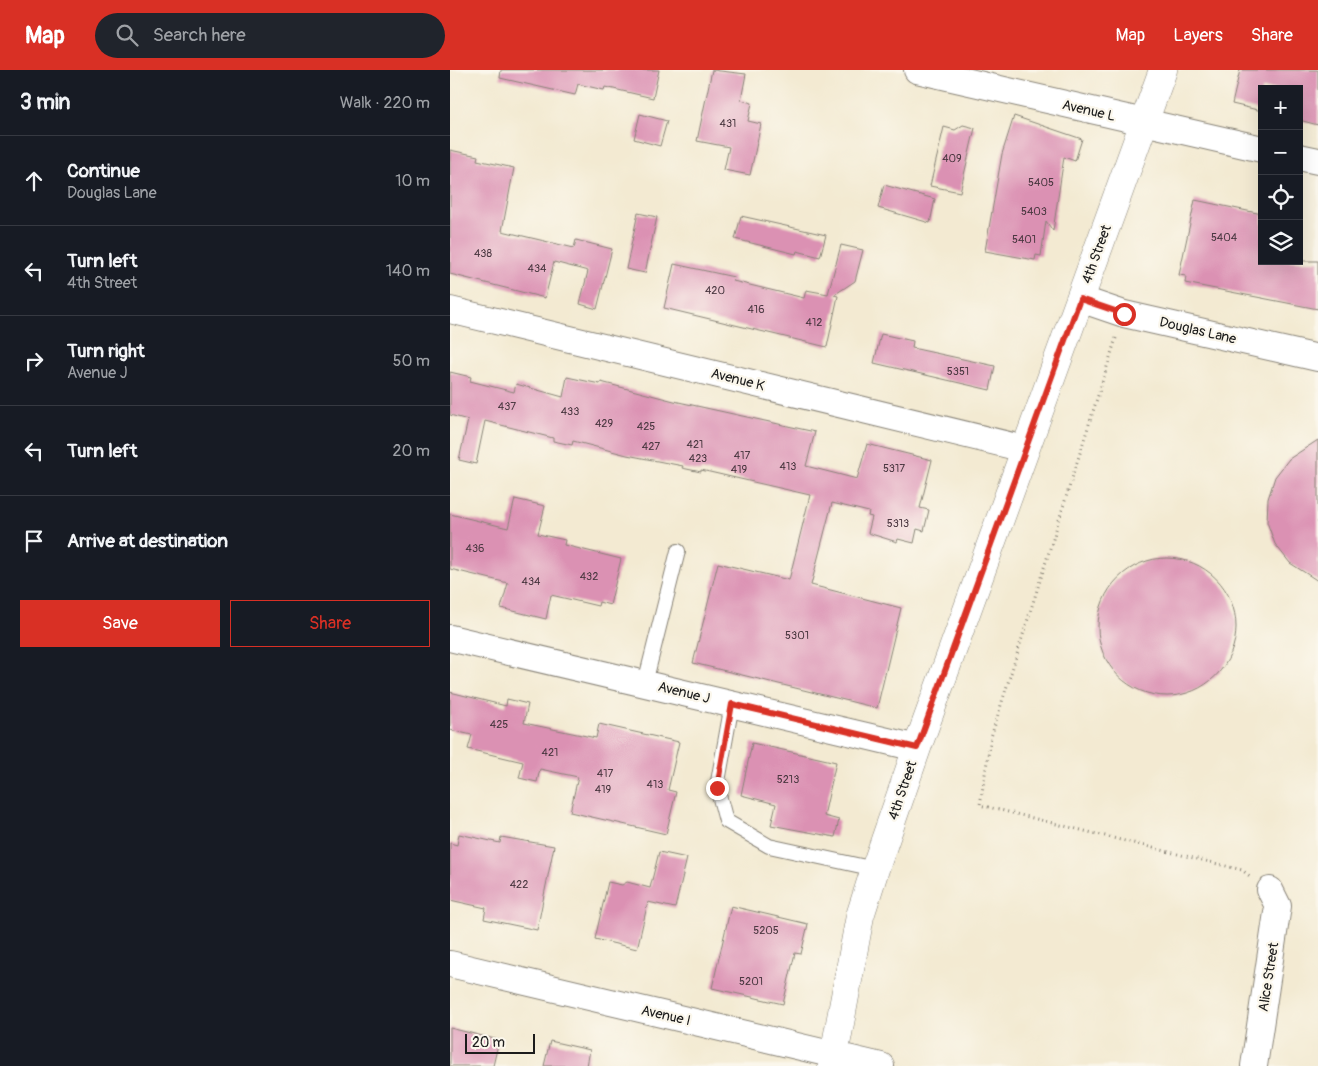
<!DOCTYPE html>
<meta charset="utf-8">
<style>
body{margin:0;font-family:Pangolin,sans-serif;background:#20242c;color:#f1f3f6}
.controls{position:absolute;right:15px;top:15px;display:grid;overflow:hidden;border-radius:0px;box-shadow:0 5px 20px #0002}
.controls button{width:45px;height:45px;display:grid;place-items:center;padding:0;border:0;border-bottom:1px solid #363941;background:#171b24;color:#f1f3f6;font:25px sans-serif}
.scale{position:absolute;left:15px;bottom:12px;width:70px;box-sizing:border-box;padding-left:5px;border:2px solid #1c1c1c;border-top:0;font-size:14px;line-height:18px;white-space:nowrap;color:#1c1c1c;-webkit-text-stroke:4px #fbf7ec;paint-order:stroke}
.stop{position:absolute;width:15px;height:15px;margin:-11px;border:4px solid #d93025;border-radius:50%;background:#fff}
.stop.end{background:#d93025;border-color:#fff;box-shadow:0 1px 5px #0008}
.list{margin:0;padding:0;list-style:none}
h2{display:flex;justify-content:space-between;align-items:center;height:65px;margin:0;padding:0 20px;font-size:21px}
h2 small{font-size:16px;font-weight:400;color:#9ea1a6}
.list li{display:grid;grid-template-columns:32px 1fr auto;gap:15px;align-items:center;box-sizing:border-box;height:90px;padding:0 20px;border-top:1px solid #363941}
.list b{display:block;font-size:19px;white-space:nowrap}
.list p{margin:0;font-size:16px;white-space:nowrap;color:#9ea1a6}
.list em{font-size:16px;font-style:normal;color:#9ea1a6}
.actions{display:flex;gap:10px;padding:15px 20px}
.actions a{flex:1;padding:11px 0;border:1px solid #d93025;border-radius:0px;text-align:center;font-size:18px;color:#d93025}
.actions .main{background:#d93025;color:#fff}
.icon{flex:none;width:28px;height:28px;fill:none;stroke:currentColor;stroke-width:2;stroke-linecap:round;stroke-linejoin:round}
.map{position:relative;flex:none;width:868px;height:996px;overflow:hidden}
header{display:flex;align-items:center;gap:30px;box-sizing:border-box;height:70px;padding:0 25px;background:#d93025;color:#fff}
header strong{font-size:24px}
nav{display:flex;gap:28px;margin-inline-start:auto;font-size:18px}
.search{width:350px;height:45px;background:#20242c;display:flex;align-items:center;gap:12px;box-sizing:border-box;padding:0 18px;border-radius:28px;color:#9ea1a6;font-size:19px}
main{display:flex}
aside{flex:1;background:#171b24}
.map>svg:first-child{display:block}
.building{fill:#db91b3}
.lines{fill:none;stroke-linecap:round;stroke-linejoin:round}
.lane-casing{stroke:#888377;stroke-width:16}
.street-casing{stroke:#888377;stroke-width:28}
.secondary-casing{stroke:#888377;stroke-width:29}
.path{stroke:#888377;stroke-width:3;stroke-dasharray:1 4;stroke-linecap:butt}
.lane{stroke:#fff;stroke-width:14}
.street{stroke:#fff;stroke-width:26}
.secondary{stroke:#fff;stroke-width:28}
.route{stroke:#d93025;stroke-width:6}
.labels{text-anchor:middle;stroke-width:4.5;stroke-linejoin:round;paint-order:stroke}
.number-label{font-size:11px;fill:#4c3942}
.street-label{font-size:14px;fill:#1c1c1c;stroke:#fbf7ec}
</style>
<header>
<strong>Map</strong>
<div class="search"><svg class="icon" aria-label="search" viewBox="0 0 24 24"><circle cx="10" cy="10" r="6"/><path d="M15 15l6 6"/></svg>Search here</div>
<nav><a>Map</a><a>Layers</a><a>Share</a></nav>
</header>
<main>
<aside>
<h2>3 min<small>Walk · 220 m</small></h2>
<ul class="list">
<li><svg class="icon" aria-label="ahead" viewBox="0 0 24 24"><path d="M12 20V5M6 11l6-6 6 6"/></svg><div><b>Continue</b><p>Douglas Lane</p></div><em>10 m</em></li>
<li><svg class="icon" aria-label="left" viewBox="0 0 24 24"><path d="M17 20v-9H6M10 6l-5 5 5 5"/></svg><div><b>Turn left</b><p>4th Street</p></div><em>140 m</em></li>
<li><svg class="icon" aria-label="right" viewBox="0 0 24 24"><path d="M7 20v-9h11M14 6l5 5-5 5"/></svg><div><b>Turn right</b><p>Avenue J</p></div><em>50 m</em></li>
<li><svg class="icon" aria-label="left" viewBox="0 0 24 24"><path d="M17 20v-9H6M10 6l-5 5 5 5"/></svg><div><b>Turn left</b></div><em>20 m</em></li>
<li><svg class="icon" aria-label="arrive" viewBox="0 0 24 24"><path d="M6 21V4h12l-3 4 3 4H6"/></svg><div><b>Arrive at destination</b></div></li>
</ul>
<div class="actions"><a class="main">Save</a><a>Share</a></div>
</aside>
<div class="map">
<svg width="868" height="996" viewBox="0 0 868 996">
<rect width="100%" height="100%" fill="#fbf7ec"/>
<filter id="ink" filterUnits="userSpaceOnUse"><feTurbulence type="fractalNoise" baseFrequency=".02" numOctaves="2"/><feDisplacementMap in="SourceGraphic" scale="10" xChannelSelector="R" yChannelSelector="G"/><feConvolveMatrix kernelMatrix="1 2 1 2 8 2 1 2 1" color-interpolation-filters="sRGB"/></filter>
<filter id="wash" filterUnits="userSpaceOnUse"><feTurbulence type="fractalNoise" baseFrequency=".0096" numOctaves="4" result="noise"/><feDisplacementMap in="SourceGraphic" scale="20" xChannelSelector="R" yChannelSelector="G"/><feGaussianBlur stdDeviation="1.12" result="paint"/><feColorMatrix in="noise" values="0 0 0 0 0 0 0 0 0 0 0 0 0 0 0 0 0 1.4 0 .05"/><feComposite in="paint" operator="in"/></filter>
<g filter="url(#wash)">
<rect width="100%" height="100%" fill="#f3ead2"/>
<g id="blocks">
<path class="building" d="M 51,0 L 209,0 L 203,28 L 155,17 L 154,20 L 128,14 L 125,25 L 50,8 Z
M 262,0 L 296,4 L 291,30 L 302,33 L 298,51 L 311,54 L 300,105 L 274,100 L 279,77 L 247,71 Z
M 790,0 L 868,0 L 868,55 L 849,50 L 849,19 L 812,19 L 812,41 L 782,34 Z
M 190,44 L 217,51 L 210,76 L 184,69 Z
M 564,46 L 632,69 L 625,91 L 614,87 L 603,161 L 596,151 L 591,186 L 586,185 L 585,190 L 535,181 L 552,84 Z
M 513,55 L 525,58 L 510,122 L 480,116 L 494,57 L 505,60 Z
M 0,80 L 28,86 L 27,90 L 64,98 L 52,161 L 124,178 L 126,170 L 162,179 L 147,239 L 130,234 L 138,201 L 104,192 L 95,228 L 0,204 Z
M 434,115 L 485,129 L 480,153 L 428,138 Z
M 745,130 L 812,144 L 812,191 L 868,191 L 868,239 L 735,213 L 736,206 L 729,205 Z
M 188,143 L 207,147 L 195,203 L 176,199 Z
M 291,146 L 376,165 L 370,187 L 347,181 L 346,184 L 285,169 Z
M 391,175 L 413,180 L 405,211 L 384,225 L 388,226 L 377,277 L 214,238 L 224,194 L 284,207 L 283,211 L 354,228 L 356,220 L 378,224 Z
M 431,264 L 463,271 L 462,278 L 545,296 L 540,320 L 424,293 Z
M 0,302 L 21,307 L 20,311 L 64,322 L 66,314 L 113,327 L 117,307 L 150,314 L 151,312 L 224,331 L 365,362 L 356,396 L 407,409 L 417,374 L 482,390 L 470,438 L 479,440 L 474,461 L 467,459 L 464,473 L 448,469 L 447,472 L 418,463 L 422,447 L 418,446 L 419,442 L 382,433 L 361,515 L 451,538 L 427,638 L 243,593 L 268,493 L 339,510 L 360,425 L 251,400 L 251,402 L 232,398 L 233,396 L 177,385 L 123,371 L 122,375 L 103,371 L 103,368 L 35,351 L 26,394 L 9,390 L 18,350 L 0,345 Z
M 868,370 L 868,511 L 840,493 L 825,474 L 817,452 L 818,429 L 825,407 L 839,389 Z
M 65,429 L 95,436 L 88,464 L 115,470 L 114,475 L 171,489 L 160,535 L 149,532 L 148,536 L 101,525 L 96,549 L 51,538 L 58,513 L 0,499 L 0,444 L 58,458 Z
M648 557a69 69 0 1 1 138 0a69 69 0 1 1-138 0Z
M 0,622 L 56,636 L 57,629 L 78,634 L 74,653 L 146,668 L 149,654 L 229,672 L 218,720 L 226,722 L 216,764 L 120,742 L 128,707 L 90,699 L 87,712 L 69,708 L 73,692 L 18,679 L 22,665 L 0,660 Z
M 302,673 L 386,692 L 374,746 L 389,750 L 385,767 L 321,755 L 326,734 L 291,725 Z
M 9,764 L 50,773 L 51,767 L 104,776 L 87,860 L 34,849 L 36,838 L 0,830 L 0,773 L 7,775 Z
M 209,782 L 237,788 L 225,838 L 198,832 L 187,879 L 145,869 L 158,812 L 172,815 L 177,812 L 200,818 Z
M 281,836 L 358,854 L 351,884 L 345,883 L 333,934 L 262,918 Z
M 0,958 L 49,970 L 43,996 L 0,996 Z
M 100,971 L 140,980 L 137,996 L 94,996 Z"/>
</g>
</g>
<g filter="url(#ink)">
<use href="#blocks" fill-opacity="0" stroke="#888377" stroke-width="1"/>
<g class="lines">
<g class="lane-casing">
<path id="lane" d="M 195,613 L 228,481
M 282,634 L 267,717 L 276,751 L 319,776 L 425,799"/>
</g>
<g class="street-casing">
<path id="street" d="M 467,0 L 812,79
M 849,87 L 868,91
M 630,229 L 674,244 L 868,288
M 0,240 L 575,379
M 0,568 L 467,678
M 0,894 L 431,996
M 804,996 L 828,836 L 820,820"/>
</g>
<g class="secondary-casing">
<path id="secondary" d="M 382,996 L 410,846 L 425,799 L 467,678 L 713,0"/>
</g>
<path class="path" d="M 666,268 L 541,667 L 530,735 L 792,800 L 801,807"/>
<use href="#lane" class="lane"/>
<use href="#street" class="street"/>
<use href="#secondary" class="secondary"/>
</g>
</g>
<g class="lines" filter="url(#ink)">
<path class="route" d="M 267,718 L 282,634 L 467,678 L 630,229 L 674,244"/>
</g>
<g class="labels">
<g class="number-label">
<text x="278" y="57">431</text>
<text x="502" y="92">409</text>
<text x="591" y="116">5405</text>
<text x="584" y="145">5403</text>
<text x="774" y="171">5404</text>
<text x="574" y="173">5401</text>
<text x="33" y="187">438</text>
<text x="87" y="202">434</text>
<text x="265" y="224">420</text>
<text x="306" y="243">416</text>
<text x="364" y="256">412</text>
<text x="508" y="305">5351</text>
<text x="57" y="340">437</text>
<text x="120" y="345">433</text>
<text x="154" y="357">429</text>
<text x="196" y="360">425</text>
<text x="245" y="378">421</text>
<text x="201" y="380">427</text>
<text x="292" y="389">417</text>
<text x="248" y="392">423</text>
<text x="338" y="400">413</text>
<text x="444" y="402">5317</text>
<text x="289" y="403">419</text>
<text x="448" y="457">5313</text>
<text x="25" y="482">436</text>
<text x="139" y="510">432</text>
<text x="81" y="515">434</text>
<text x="347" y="569">5301</text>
<text x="49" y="658">425</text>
<text x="100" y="686">421</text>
<text x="155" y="707">417</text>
<text x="338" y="713">5213</text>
<text x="205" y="718">413</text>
<text x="153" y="723">419</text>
<text x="69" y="818">422</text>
<text x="316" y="864">5205</text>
<text x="301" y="915">5201</text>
</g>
<g class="street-label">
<text transform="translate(639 40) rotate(13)" y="5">Avenue L</text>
<text transform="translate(646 184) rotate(-70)" y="5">4th Street</text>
<text transform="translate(748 260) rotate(13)" y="5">Douglas Lane</text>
<text transform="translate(288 309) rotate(14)" y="5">Avenue K</text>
<text transform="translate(234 622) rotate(14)" y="5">Avenue J</text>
<text transform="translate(452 720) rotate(-71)" y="5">4th Street</text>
<text transform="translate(818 907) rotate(-81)" y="5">Alice Street</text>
<text transform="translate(216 945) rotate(13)" y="5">Avenue I</text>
</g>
</g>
</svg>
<div class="controls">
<button>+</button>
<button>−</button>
<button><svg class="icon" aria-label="locate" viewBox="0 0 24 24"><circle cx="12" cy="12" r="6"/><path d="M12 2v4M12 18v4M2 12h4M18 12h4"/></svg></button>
<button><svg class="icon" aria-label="layers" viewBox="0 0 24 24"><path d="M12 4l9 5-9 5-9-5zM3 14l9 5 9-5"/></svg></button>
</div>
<div class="scale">20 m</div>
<div class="stop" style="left:674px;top:244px"></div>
<div class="stop end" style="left:267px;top:718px"></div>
</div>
</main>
